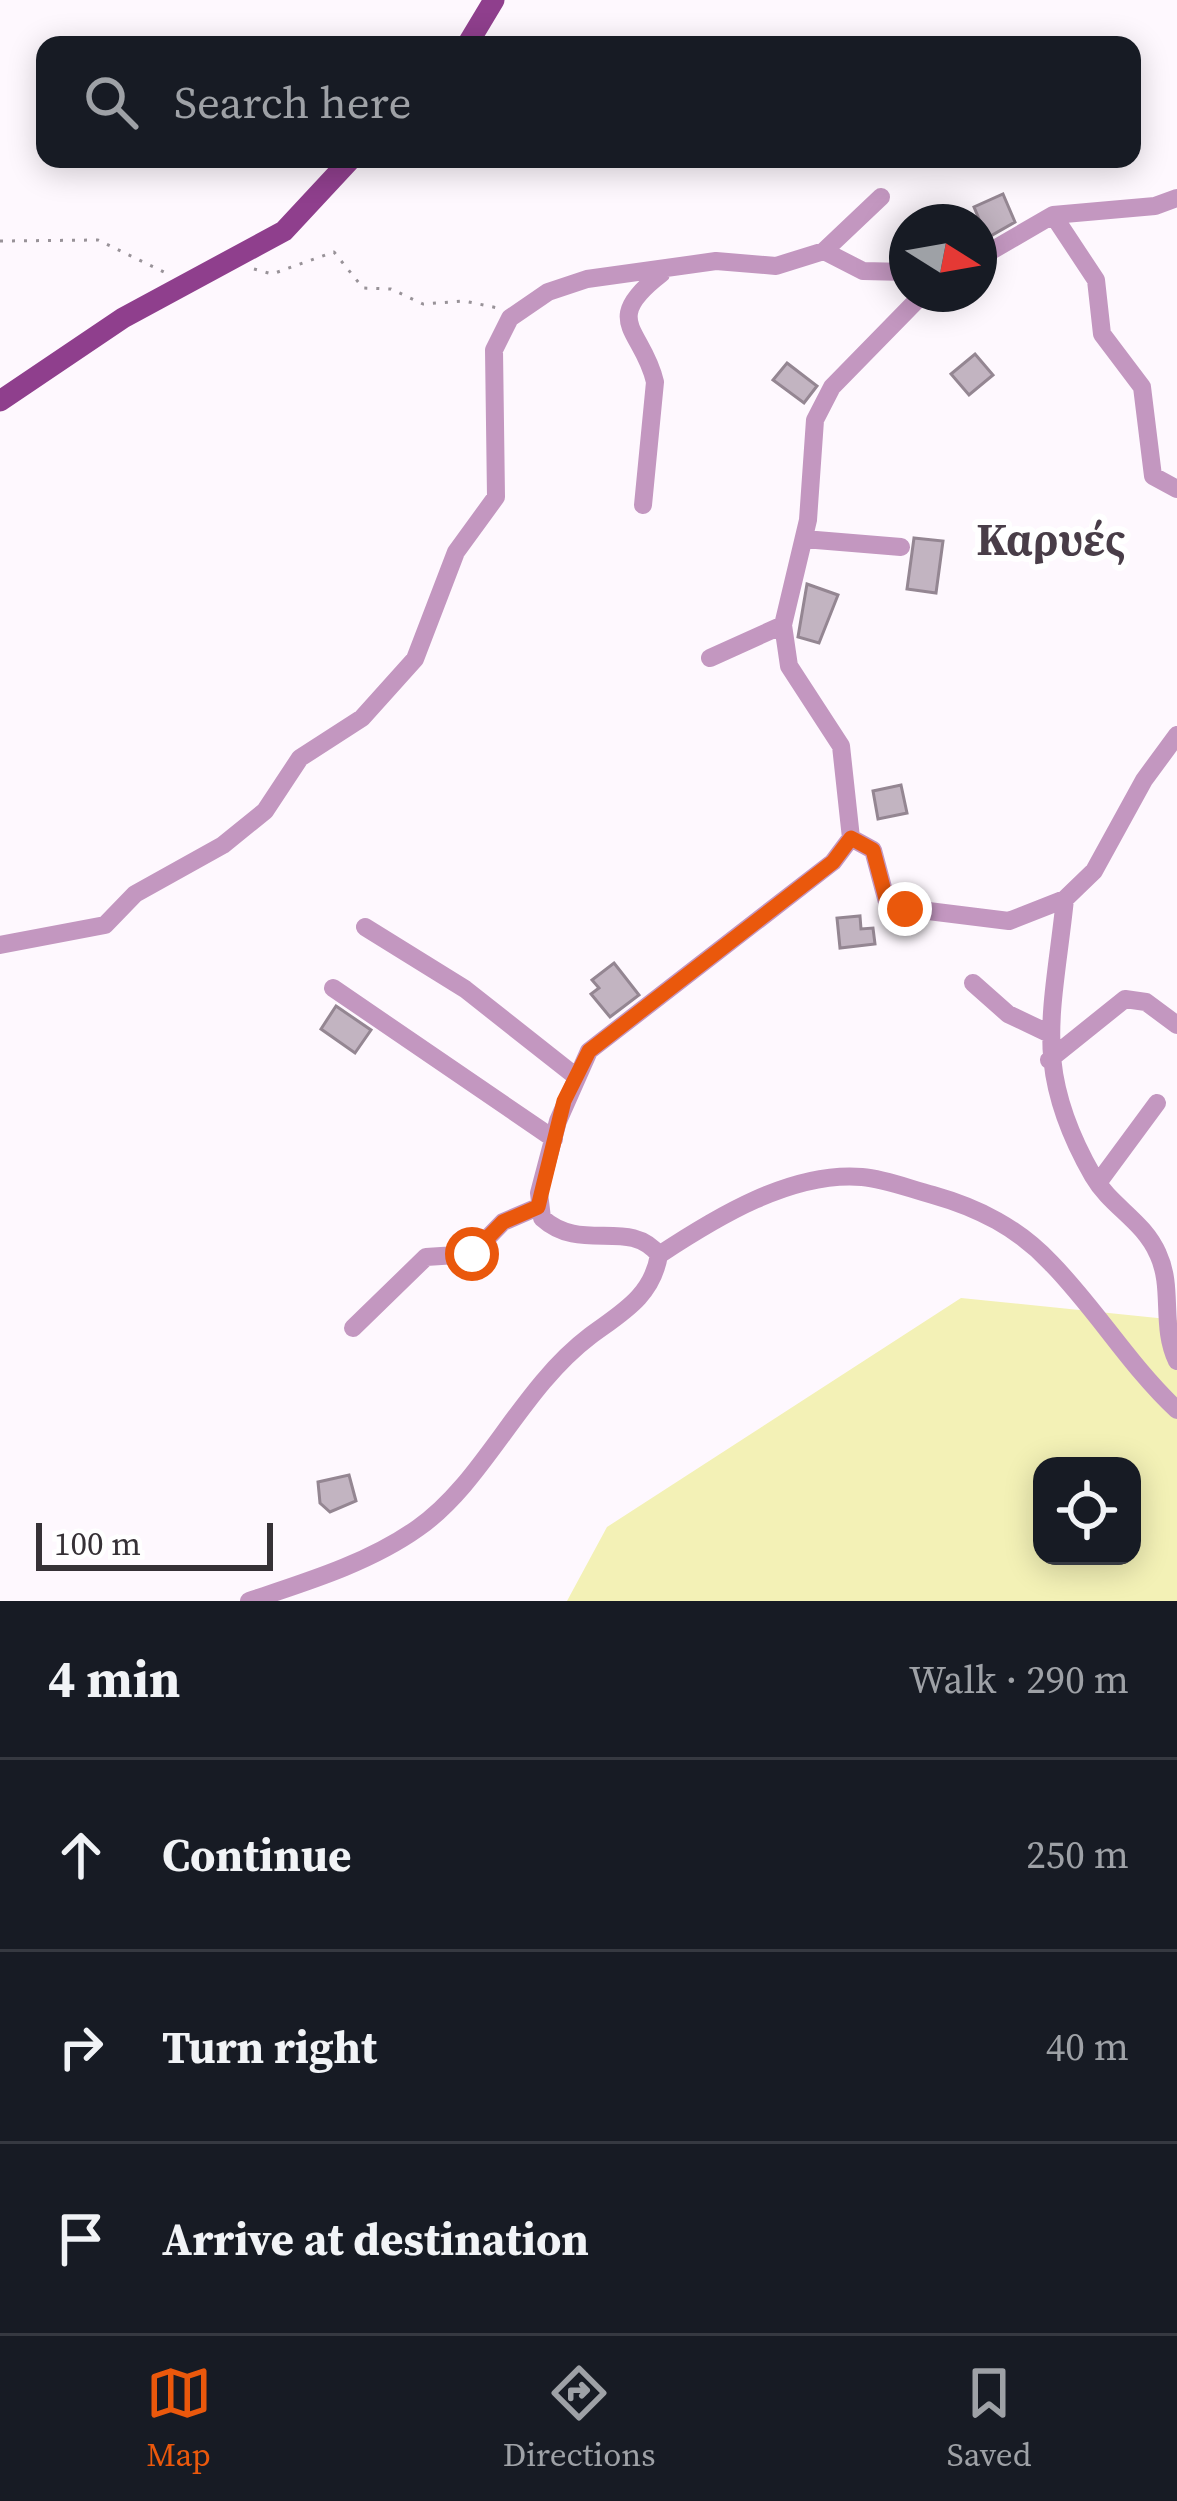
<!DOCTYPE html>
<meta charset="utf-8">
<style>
body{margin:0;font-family:"Source Serif 4",serif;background:#242831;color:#f1f3f6}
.controls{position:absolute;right:36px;bottom:36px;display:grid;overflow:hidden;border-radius:24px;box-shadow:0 6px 30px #0003}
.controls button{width:108px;height:108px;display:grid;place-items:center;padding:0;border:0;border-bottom:3px solid #363941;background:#171b24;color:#f1f3f6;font:60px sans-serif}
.compass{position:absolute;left:889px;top:204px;width:108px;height:108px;border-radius:50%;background:#171b24;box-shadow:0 6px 30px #0003;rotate:101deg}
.scale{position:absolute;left:36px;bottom:30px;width:237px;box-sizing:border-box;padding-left:12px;border:6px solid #363136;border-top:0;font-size:33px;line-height:42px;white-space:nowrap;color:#363136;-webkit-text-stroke:9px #fff;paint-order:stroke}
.stop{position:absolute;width:36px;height:36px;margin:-27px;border:9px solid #ea580c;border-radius:50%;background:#fff}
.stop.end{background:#ea580c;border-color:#fff;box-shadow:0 3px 12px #0008}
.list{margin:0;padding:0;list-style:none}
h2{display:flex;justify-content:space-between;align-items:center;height:156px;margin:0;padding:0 48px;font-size:51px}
h2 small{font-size:39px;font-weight:400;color:#9ea1a6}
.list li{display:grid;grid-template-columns:78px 1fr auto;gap:36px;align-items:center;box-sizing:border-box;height:192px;padding:0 48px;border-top:3px solid #363941}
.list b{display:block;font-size:45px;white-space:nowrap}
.list em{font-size:39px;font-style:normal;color:#9ea1a6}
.icon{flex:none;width:66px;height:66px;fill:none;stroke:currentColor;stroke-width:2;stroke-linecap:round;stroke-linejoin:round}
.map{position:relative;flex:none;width:1177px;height:1601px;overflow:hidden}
.search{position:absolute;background:#171b24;box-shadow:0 6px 30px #0003;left:36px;right:36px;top:36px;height:132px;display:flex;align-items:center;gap:30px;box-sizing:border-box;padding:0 42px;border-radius:24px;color:#9ea1a6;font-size:45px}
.sheet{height:732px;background:#171b24}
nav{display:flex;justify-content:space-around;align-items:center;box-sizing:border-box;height:168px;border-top:3px solid #363941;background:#171b24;font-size:33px;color:#9ea1a6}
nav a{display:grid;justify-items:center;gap:6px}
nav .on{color:#ea580c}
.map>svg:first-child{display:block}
.green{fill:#f3f1b6;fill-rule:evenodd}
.building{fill:#c2b4c1;stroke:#948692;stroke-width:3}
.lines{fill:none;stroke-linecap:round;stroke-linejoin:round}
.path{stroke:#989298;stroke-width:3;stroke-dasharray:3 9;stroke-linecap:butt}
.minor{stroke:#c397c0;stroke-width:18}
.major{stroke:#8f3f8d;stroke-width:21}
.route{stroke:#ea580c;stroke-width:15}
.labels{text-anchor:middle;stroke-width:12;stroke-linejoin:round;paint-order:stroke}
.quarter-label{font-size:45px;font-weight:bold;fill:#493d48;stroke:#fff}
</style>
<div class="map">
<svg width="1177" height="1601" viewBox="0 0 1177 1601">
<rect width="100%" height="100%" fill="#fef8fe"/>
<path class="green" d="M 961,1298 L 1177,1320 L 1177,1601 L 567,1601 L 607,1527 ZM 1042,1466 L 1132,1466 L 1132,1556 L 1042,1556 Z"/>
<path class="building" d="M 1003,194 L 1015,222 L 987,238 L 974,207 Z
M 975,354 L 993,375 L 969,395 L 951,374 Z
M 787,363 L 817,386 L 804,403 L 773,380 Z
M 914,538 L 943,541 L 936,593 L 907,589 Z
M 807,584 L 838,595 L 819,643 L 798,637 Z
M 901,785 L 907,813 L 878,819 L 873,791 Z
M 860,916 L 861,929 L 873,928 L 875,944 L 840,948 L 837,918 Z
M 614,963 L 639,995 L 610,1017 L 591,994 L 599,988 L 592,980 Z
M 336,1006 L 371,1030 L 355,1053 L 321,1029 Z
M 349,1475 L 356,1501 L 330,1512 L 320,1503 L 318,1482 Z"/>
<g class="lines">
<path class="path" d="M 0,241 L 98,240 L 164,272
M 254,269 L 272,274 L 334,252 L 363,288 L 391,289 L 423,304 L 464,301 L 498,308"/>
<path class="minor" d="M 1053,215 L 1096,280 L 1102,334 L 1142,387 L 1153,476 L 1177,489
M 824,251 L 881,197
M 979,258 L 1053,215 L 1155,206 L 1177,198
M 643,505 L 655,382 C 643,329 599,322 661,274
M 804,539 L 901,547
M 710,658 L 783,625
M 851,838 L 873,850 L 888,906 L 1009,921 L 1065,899 L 1094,871 L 1144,780 L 1177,735
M 1065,899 C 1053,1014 1031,1068 1093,1176 C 1111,1207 1143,1220 1158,1254 C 1174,1288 1160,1326 1177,1361
M 365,927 L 465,989 L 574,1075
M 0,945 L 105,925 L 135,894 L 223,845 L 265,811 L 300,758 L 362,718 L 415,659 L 456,552 L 496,497 L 494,350 L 510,318 L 548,292 L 587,279 L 716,261 L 776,266 L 824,251 L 863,271 L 907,272
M 973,983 L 1008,1014 L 1048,1033
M 333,988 L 554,1139
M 1049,1060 L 1125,999 L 1146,1002 L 1177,1025
M 1098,1183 L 1157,1103
M 659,1255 C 715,1218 791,1171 862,1177 C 886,1179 910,1189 933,1195 C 979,1208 1018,1228 1051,1263 C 1097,1310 1129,1365 1177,1410
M 353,1328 L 426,1257 L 472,1254 L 503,1222 L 538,1207
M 249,1601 C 306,1582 369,1563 418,1528 C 484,1482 520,1389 590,1336 C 621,1313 652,1297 659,1255 C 629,1217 582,1254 542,1218 L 539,1193 L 558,1121 L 589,1051 L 833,862 L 851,838 L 841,746 L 789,666 L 783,625 L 808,520 L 815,420 L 832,387 L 923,294"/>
<path class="major" d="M 467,45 L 494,0
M 0,401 L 123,318 L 284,231 L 351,159"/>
</g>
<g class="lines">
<path class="route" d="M 472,1254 L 503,1222 L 538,1207 L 564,1101 L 589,1051 L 833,862 L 851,838 L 873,850 L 888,906 L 905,909"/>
</g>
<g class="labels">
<g class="quarter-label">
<text x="1051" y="555">Καρυές</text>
</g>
</g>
</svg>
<div class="controls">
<button><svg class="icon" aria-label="locate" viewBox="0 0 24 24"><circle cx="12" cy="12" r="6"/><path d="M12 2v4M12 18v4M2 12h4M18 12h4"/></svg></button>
</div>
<svg class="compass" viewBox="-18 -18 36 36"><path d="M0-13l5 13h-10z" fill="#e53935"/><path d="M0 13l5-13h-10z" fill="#9ea1a6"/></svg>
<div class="scale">100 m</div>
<div class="stop" style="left:472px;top:1254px"></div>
<div class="stop end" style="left:905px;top:909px"></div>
<div class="search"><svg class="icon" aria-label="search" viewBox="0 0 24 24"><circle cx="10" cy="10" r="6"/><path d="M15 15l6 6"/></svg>Search here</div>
</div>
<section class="sheet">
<h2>4 min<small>Walk · 290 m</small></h2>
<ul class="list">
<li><svg class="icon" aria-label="ahead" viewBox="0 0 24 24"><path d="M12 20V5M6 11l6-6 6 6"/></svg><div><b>Continue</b></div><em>250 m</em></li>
<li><svg class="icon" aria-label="right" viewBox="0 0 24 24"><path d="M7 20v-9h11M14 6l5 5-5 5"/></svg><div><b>Turn right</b></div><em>40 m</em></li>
<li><svg class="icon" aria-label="arrive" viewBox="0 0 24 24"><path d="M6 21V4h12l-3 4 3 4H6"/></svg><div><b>Arrive at destination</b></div></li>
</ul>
</section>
<nav>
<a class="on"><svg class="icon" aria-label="map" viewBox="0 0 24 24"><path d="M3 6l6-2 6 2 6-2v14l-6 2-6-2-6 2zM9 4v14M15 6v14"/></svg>Map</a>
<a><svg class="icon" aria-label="directions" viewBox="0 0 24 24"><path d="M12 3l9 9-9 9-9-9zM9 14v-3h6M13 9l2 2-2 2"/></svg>Directions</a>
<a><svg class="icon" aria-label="saved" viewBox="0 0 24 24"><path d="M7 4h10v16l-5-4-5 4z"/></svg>Saved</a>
</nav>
